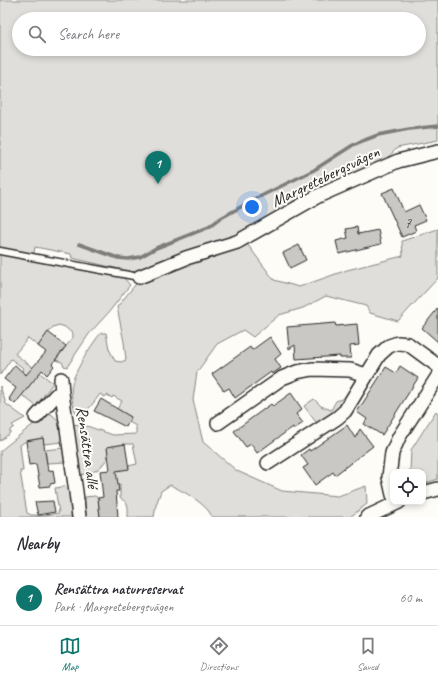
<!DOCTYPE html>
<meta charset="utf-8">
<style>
body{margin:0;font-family:Caveat,sans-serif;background:#f2f2f3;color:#2b2b33}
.controls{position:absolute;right:12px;bottom:12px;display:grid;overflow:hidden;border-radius:8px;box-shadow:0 2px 6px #0003}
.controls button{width:36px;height:36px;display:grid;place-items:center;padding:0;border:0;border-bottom:1px solid #e1e1e2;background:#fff;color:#2b2b33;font:20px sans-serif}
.you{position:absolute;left:252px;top:207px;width:14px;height:14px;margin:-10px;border:3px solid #fff;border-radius:50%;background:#1a73e8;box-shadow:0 0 0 6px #1a73e833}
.badge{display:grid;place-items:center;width:26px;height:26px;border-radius:50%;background:#0f766e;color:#fff;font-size:13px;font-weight:700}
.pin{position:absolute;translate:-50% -33px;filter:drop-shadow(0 1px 2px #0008)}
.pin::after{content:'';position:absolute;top:21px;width:14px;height:12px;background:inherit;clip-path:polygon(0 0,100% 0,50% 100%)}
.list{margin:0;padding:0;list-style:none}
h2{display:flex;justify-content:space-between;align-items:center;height:52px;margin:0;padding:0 16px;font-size:17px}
h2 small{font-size:13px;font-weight:400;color:#7c7c81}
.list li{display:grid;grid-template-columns:26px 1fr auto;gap:12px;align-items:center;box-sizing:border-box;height:56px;padding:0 16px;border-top:1px solid #e1e1e2}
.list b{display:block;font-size:15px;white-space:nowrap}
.list p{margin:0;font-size:13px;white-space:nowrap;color:#7c7c81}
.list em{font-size:13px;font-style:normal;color:#7c7c81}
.icon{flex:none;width:22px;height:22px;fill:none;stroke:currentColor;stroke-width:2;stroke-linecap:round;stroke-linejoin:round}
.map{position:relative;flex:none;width:438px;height:517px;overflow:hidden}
.search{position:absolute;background:#fff;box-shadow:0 2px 6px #0003;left:12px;right:12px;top:12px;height:44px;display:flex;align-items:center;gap:10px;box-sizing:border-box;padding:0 14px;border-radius:22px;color:#7c7c81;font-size:15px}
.sheet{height:108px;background:#fff}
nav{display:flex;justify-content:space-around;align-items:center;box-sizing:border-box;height:56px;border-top:1px solid #e1e1e2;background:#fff;font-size:11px;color:#7c7c81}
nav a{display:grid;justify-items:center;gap:2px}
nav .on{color:#0f766e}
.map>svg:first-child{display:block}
.green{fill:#dfdeda;stroke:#858482;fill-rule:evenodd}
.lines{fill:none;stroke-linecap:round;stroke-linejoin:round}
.stream{stroke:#7e7d7b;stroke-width:3.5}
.building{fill:#c9c8c4;stroke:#2b2b2b}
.service-casing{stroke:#2b2b2b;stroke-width:9}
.minor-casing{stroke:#2b2b2b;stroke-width:16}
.service{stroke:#fdfcf7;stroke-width:6}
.minor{stroke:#fdfcf7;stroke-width:13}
.labels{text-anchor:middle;stroke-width:4;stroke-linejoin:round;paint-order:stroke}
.number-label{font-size:15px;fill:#525251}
.street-label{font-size:17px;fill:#2b2b2b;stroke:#fdfcf7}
</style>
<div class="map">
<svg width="438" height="517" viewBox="0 0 438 517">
<rect width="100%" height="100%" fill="#fdfcf7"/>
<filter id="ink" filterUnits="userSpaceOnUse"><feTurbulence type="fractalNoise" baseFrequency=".025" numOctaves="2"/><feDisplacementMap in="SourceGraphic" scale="8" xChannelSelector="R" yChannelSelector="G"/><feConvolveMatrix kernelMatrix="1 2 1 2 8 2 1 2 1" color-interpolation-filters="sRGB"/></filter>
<g filter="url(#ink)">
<path class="green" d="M 0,0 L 438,0 L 438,140 L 397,148 L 384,162 L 234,238 L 137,273 L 72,258 L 71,254 L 35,247 L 33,259 L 121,275 L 130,285 L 109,312 L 89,334 L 67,367 L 64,366 L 62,362 L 56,360 L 73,337 L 73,334 L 65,327 L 59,325 L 53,327 L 38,346 L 28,338 L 15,354 L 53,383 L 36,406 L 22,395 L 34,380 L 22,371 L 23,368 L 11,359 L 0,375 ZM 19,19 L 419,19 L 419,49 L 19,49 Z
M 438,229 L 438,278 L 398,321 L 370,313 L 366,306 L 326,296 L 303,308 L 279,315 L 253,337 L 243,330 L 217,344 L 197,372 L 193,400 L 203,442 L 237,471 L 282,491 L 338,496 L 366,486 L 367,504 L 350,517 L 212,517 C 207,504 183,491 170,485 L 161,491 L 156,505 L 154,517 L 128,517 C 128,507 130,504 120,498 L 120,485 L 118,485 L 112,471 L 128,469 L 128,466 L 137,464 L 133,444 L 127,444 L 107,447 L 108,457 C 99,471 96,472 79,475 L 71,425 L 81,424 L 113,435 L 136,434 L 136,426 L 129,422 L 131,417 L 117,409 L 122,401 L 113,396 L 112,398 L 107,395 L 105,397 L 100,394 C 94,402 89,410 81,416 L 77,415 C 73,407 70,393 72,384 C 74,372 93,342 101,333 L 106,333 L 109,349 L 115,361 L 121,362 L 126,360 L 124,342 L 117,307 L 140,279 L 245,241 L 274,280 L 299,287 L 347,270 L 403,256 L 402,241 Z
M 0,386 L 6,404 L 25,418 L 12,425 L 14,427 L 10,430 L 10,433 L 0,441 Z
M 348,393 C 342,408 330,416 318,425 L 304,406 L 314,399 L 321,406 L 331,410 L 336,401 L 344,398 Z
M 436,411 L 438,413 L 438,479 L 423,484 L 423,472 L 410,472 L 411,450 Z
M 46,414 L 51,414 C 61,420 60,431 62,442 L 44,444 L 43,438 L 26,441 L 20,445 L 23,471 L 20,471 L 27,513 L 31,515 L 36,515 L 37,516 L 59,513 L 55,488 L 70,486 L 73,517 L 0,517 L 0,451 Z
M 64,448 L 66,462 L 47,463 L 45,450 Z
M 95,496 L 98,498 L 100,517 L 86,517 L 85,497 Z"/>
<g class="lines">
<path class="stream" d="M 79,244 L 118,258 L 128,259 L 140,257 L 156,248 L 209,227 L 221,218 L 255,199 L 314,170 L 353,145 L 365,140 L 378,135 L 409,129 L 438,126"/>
</g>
<path class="building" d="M 394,188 L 404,212 L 419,205 L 426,220 L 414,225 L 416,231 L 402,237 L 382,193 Z
M 357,227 L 358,234 L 378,230 L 381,244 L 339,254 L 336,241 L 348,238 L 346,229 Z
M 299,245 L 306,260 L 290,268 L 283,253 Z
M 438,308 L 438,342 L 422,328 Z
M 335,323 L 336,326 L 357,324 L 359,345 L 350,346 L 351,358 L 340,358 L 340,356 L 296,359 L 295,345 L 289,349 L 287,327 Z
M 48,332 L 66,346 L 52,364 L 54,366 L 47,375 L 42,370 L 15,404 L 9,399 L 16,388 L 4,379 L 15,365 L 26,375 L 46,352 L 38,346 Z
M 270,337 L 281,354 L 275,359 L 281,368 L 272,374 L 271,372 L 235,398 L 229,388 L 224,391 L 212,374 L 250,347 L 252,350 Z
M 400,366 L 418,378 L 382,435 L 364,424 L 367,419 L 357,412 L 386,367 L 396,373 Z
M 291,393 L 302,409 L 296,414 L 303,423 L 294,429 L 293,427 L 257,453 L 251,444 L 246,447 L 234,431 L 271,404 L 273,406 Z
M 101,399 L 131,417 L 126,427 L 94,411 Z
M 347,425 L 355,438 L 360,429 L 373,446 L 335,475 L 333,472 L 315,485 L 303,468 L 308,465 L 301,455 L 309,449 L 310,451 Z
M 43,438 L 48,471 L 53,470 L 55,483 L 50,484 L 50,486 L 40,487 L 36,464 L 29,465 L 26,441 Z
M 125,444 L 129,469 L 116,471 L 119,491 L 116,491 L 118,517 L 100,517 L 98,498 L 103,497 L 100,471 L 110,470 L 107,447 Z
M 53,501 L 55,512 L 38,515 L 35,502 Z"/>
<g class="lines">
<g class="service-casing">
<path id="service" d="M 0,251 L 139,277"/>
</g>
<g class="minor-casing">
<path id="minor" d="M 139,277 L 186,258 L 237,242 L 318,196 L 398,161 L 438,151
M 61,379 L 62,393
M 36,417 L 56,395 L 62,393 L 76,492 L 79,517
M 218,423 L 282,378 L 297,372 L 312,369 L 350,370 L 366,375
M 268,463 L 337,418 L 345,411 L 379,355 L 389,346 L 398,343 L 408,344 L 438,366
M 423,493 L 438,489
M 393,495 L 389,477 L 392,453 L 399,437 L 438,376
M 367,517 L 399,502"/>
</g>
<use href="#service" class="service"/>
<use href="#minor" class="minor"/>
</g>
</g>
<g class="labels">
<g class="number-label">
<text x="408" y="228">7</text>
</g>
<g class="street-label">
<text transform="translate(325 176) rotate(-26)" y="6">Margretebergsvägen</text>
<text transform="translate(88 447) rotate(82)" y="6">Rensättra allé</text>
</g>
</g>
</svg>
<div class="controls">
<button><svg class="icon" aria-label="locate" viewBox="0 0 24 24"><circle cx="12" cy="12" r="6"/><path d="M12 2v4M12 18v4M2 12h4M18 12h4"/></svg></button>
</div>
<div class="you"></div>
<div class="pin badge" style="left:158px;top:184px">1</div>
<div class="search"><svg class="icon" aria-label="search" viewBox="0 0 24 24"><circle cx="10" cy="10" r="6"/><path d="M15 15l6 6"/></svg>Search here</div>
</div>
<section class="sheet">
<h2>Nearby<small></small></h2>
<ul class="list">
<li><span class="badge">1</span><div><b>Rensättra naturreservat</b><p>Park · Margretebergsvägen</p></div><em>60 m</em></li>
</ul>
</section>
<nav>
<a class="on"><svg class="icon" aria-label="map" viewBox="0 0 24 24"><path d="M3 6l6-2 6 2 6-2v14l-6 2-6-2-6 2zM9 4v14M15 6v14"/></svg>Map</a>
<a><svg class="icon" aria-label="directions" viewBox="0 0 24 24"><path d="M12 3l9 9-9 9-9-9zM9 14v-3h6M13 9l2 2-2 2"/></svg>Directions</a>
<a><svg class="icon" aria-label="saved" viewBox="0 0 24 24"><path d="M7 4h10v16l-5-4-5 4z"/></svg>Saved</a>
</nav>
